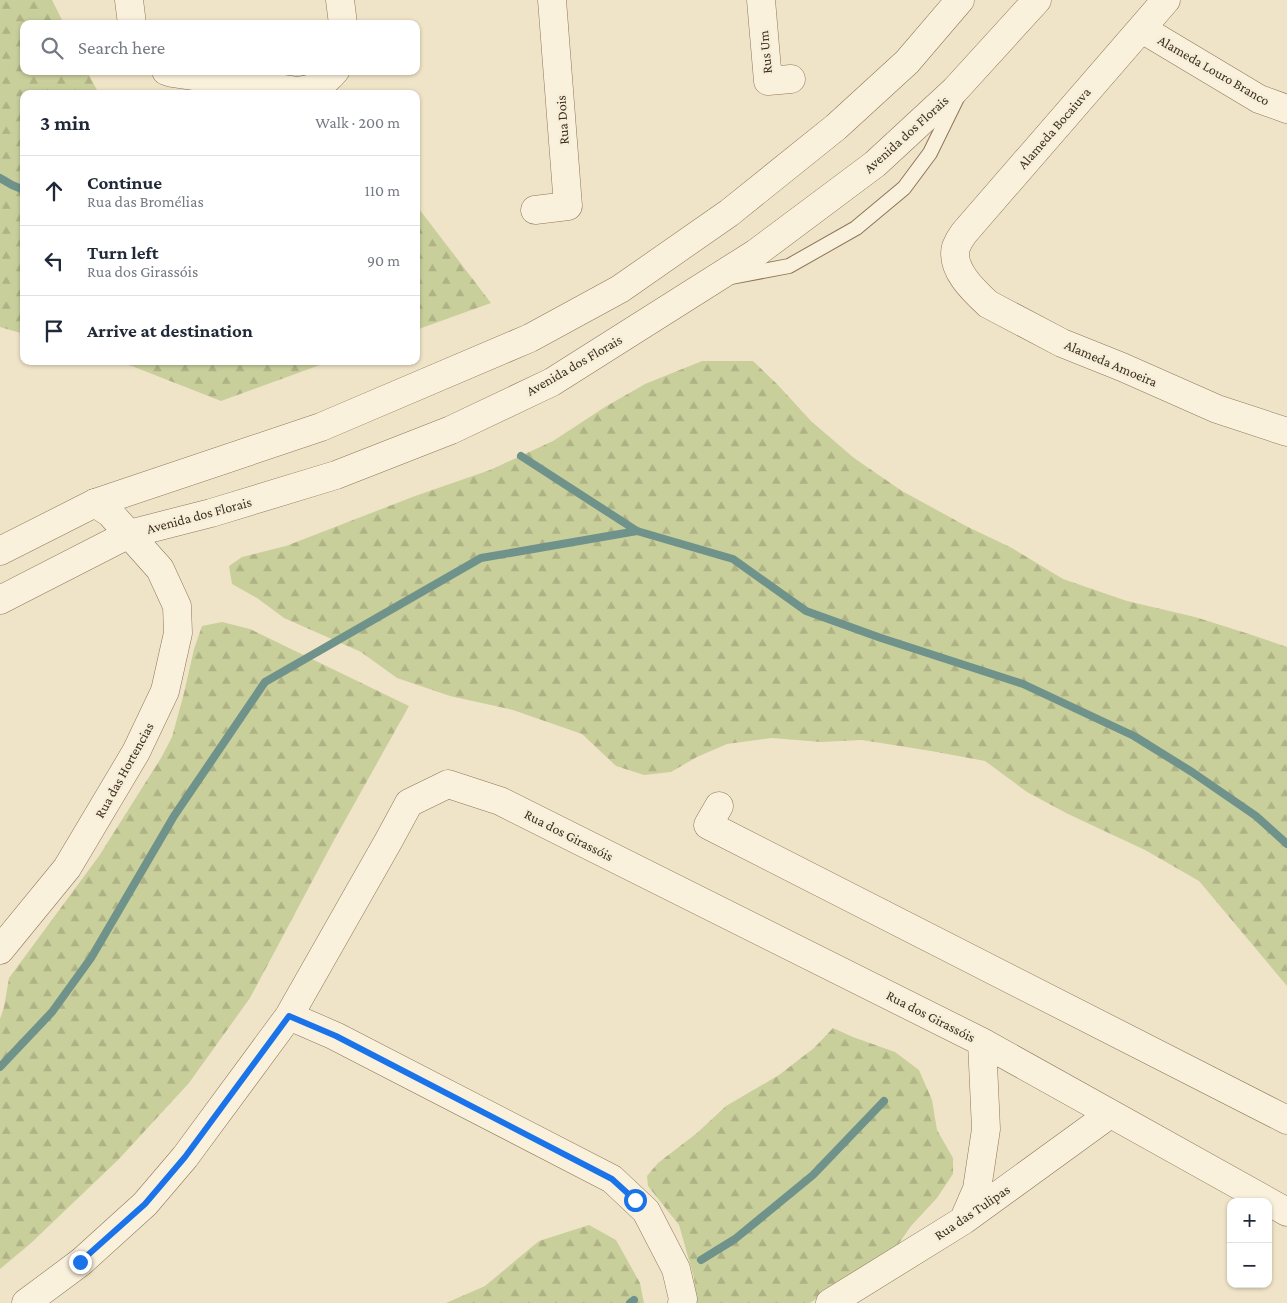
<!DOCTYPE html>
<meta charset="utf-8">
<style>
body{margin:0;font-family:"Crimson Pro",serif;background:#f6f6f7;color:#1f2937}
.controls{position:absolute;right:15px;bottom:15px;display:grid;overflow:hidden;border-radius:10px;box-shadow:0 1px 4px #0004}
.controls button{width:45px;height:45px;display:grid;place-items:center;padding:0;border:0;border-bottom:1px solid #e0e1e3;background:#fff;color:#1f2937;font:25px sans-serif}
.stop{position:absolute;width:15px;height:15px;margin:-11px;border:4px solid #1a73e8;border-radius:50%;background:#fff}
.stop.end{background:#1a73e8;border-color:#fff;box-shadow:0 1px 5px #0008}
.list{margin:0;padding:0;list-style:none}
h2{display:flex;justify-content:space-between;align-items:center;height:65px;margin:0;padding:0 20px;font-size:21px}
h2 small{font-size:16px;font-weight:400;color:#747a83}
.list li{display:grid;grid-template-columns:32px 1fr auto;gap:15px;align-items:center;box-sizing:border-box;height:70px;padding:0 20px;border-top:1px solid #e0e1e3}
.list b{display:block;font-size:19px;white-space:nowrap}
.list p{margin:0;font-size:16px;white-space:nowrap;color:#747a83}
.list em{font-size:16px;font-style:normal;color:#747a83}
.icon{flex:none;width:28px;height:28px;fill:none;stroke:currentColor;stroke-width:2;stroke-linecap:round;stroke-linejoin:round}
.map{position:relative;flex:none;width:1287px;height:1303px;overflow:hidden}
.search{position:absolute;background:#fff;box-shadow:0 1px 4px #0004;left:20px;top:20px;width:400px;height:55px;display:flex;align-items:center;gap:12px;box-sizing:border-box;padding:0 18px;border-radius:10px;color:#747a83;font-size:19px}
.panel{position:absolute;background:#fff;box-shadow:0 1px 4px #0004;left:20px;top:90px;width:400px;height:275px;border-radius:10px}
.map>svg:first-child{display:block}
.forest{fill:url(#forest-firs)}
.lines{fill:none;stroke-linecap:round;stroke-linejoin:round}
.stream{stroke:#6f938a;stroke-width:8}
.service-casing{stroke:#8d765c;stroke-width:16}
.minor-casing{stroke:#8d765c;stroke-width:29}
.tertiary-casing{stroke:#8d765c;stroke-width:29}
.service{stroke:#faf1dc;stroke-width:14}
.minor{stroke:#faf1dc;stroke-width:28}
.tertiary{stroke:#faf1dc;stroke-width:28}
.route{stroke:#1a73e8;stroke-width:6}
.labels{text-anchor:middle;stroke-width:5;stroke-linejoin:round;paint-order:stroke}
.street-label{font-size:14px;fill:#3d2e20;stroke:#f7eed8}
</style>
<div class="map">
<svg width="1287" height="1303" viewBox="0 0 1287 1303">
<defs>
<pattern id="forest-firs" width="22" height="20" patternUnits="userSpaceOnUse" patternTransform="scale(1.25)"><rect width="22" height="20" fill="#c9cf9b"/><path d="M5 1l3.5 6h-7zM16 11l3.5 6h-7z" fill="#aeb285"/></pattern>
</defs>
<rect width="100%" height="100%" fill="#f0e4c8"/>
<path class="forest" d="M 0,0 L 52,0 L 64,24 L 24,24 L 24,71 L 87,71 L 99,94 L 24,94 L 24,334 L 0,327 Z
M 416,205 L 491,303 L 416,330 Z
M 119,361 L 331,361 L 221,401 Z
M 702,361 L 753,361 L 777,384 L 811,421 L 854,458 L 902,491 L 966,526 L 1012,548 L 1063,579 L 1127,601 L 1195,617 L 1249,634 L 1287,647 L 1287,986 L 1199,881 L 1145,850 L 1068,814 L 1027,792 L 985,761 L 931,751 L 862,740 L 821,742 L 772,738 L 727,744 L 697,757 L 671,772 L 644,775 L 616,766 L 582,734 L 513,710 L 450,696 L 397,678 L 361,652 L 284,618 L 257,598 L 232,584 L 229,566 L 242,557 L 286,546 L 415,496 L 490,470 L 553,441 L 605,407 L 645,384 Z
M 222,622 L 250,629 L 409,706 L 333,842 L 250,998 L 189,1083 L 118,1160 L 30,1244 L 0,1269 L 0,1019 L 4,1007 L 9,978 L 99,856 L 161,758 L 172,737 L 184,693 L 194,649 L 202,626 Z
M 833,1028 L 853,1037 L 895,1052 L 919,1070 L 932,1100 L 937,1130 L 953,1158 L 953,1174 L 937,1198 L 911,1226 L 895,1249 L 810,1303 L 697,1303 L 694,1278 L 679,1225 L 648,1186 L 647,1176 L 658,1163 L 697,1133 L 726,1106 L 779,1075 L 814,1048 Z
M 589,1225 L 616,1240 L 640,1283 L 644,1303 L 446,1303 L 485,1286 L 539,1241 Z"/>
<g class="lines">
<path class="stream" d="M 0,178 L 12,185 L 24,190
M 521,456 L 637,531 L 733,559 L 806,611 L 881,638 L 1023,684 L 1134,736 L 1192,772 L 1256,816 L 1287,844
M 0,1067 L 52,1012 L 91,958 L 174,816 L 265,682 L 481,558 L 637,531
M 701,1260 L 735,1239 L 813,1175 L 884,1101
M 630,1303 L 634,1300"/>
<g class="service-casing">
<path id="service" d="M 731,277 L 789,266 L 856,228 L 904,188 L 930,153 L 957,98"/>
</g>
<g class="minor-casing">
<path id="minor" d="M 129,0 L 132,24
M 340,0 L 343,24
M 761,0 L 768,81 L 791,79
M 1166,0 L 964,233 C 961,237 958,242 956,247 C 950,269 974,291 988,304 L 1062,343 L 1122,367 L 1217,409 L 1287,432
M 1142,29 L 1259,99 L 1287,109
M 166,71 L 172,73 L 298,91 C 314,89 324,84 335,71
M 535,210 L 568,206 L 552,0
M 719,806 L 708,825 L 1287,1120
M 0,950 L 67,868 L 136,752 L 165,691 L 178,633 L 177,606 L 160,569 L 110,513 L 95,503
M 289,1016 L 335,1036 L 612,1179 L 646,1211 L 676,1269 L 683,1299 L 682,1303
M 964,1219 L 977,1189 L 986,1129 L 982,1042
M 26,1303 L 81,1262 L 145,1204 L 185,1157 L 289,1016 L 389,840 L 409,803 L 448,784 L 500,801 L 982,1042 L 1287,1212
M 830,1303 L 964,1220 L 1110,1114"/>
</g>
<g class="tertiary-casing">
<path id="tertiary" d="M 0,551 L 95,503 L 321,427 L 530,338 L 620,289 L 729,213 L 836,127 L 907,62 L 960,0
M 0,600 L 129,534 L 211,513 L 336,475 L 451,430 L 552,382 L 756,253 L 875,164 L 955,90 L 1037,0"/>
</g>
<use href="#service" class="service"/>
<use href="#minor" class="minor"/>
<use href="#tertiary" class="tertiary"/>
</g>
<g class="lines">
<path class="route" d="M 80,1262 L 145,1204 L 185,1157 L 289,1016 L 336,1036 L 612,1179 L 635,1200"/>
</g>
<g class="labels">
<g class="street-label">
<text transform="translate(765 52) rotate(-95)" y="5">Rus Um</text>
<text transform="translate(1214 70) rotate(30)" y="5">Alameda Louro Branco</text>
<text transform="translate(562 120) rotate(-94)" y="5">Rua Dois</text>
<text transform="translate(1054 128) rotate(-49)" y="5">Alameda Bocaiuva</text>
<text transform="translate(906 134) rotate(-42)" y="5">Avenida dos Florais</text>
<text transform="translate(1111 363) rotate(23)" y="5">Alameda Amoeira</text>
<text transform="translate(574 365) rotate(-30)" y="5">Avenida dos Florais</text>
<text transform="translate(199 515) rotate(-15)" y="5">Avenida dos Florais</text>
<text transform="translate(124 770) rotate(-61)" y="5">Rua das Hortencias</text>
<text transform="translate(569 835) rotate(27)" y="5">Rua dos Girassóis</text>
<text transform="translate(931 1016) rotate(27)" y="5">Rua dos Girassóis</text>
<text transform="translate(972 1212) rotate(-34)" y="5">Rua das Tulipas</text>
</g>
</g>
</svg>
<div class="controls">
<button>+</button>
<button>−</button>
</div>
<div class="stop" style="left:635px;top:1200px"></div>
<div class="stop end" style="left:80px;top:1262px"></div>
<div class="search"><svg class="icon" aria-label="search" viewBox="0 0 24 24"><circle cx="10" cy="10" r="6"/><path d="M15 15l6 6"/></svg>Search here</div>
<section class="panel">
<h2>3 min<small>Walk · 200 m</small></h2>
<ul class="list">
<li><svg class="icon" aria-label="ahead" viewBox="0 0 24 24"><path d="M12 20V5M6 11l6-6 6 6"/></svg><div><b>Continue</b><p>Rua das Bromélias</p></div><em>110 m</em></li>
<li><svg class="icon" aria-label="left" viewBox="0 0 24 24"><path d="M17 20v-9H6M10 6l-5 5 5 5"/></svg><div><b>Turn left</b><p>Rua dos Girassóis</p></div><em>90 m</em></li>
<li><svg class="icon" aria-label="arrive" viewBox="0 0 24 24"><path d="M6 21V4h12l-3 4 3 4H6"/></svg><div><b>Arrive at destination</b></div></li>
</ul>
</section>
</div>
